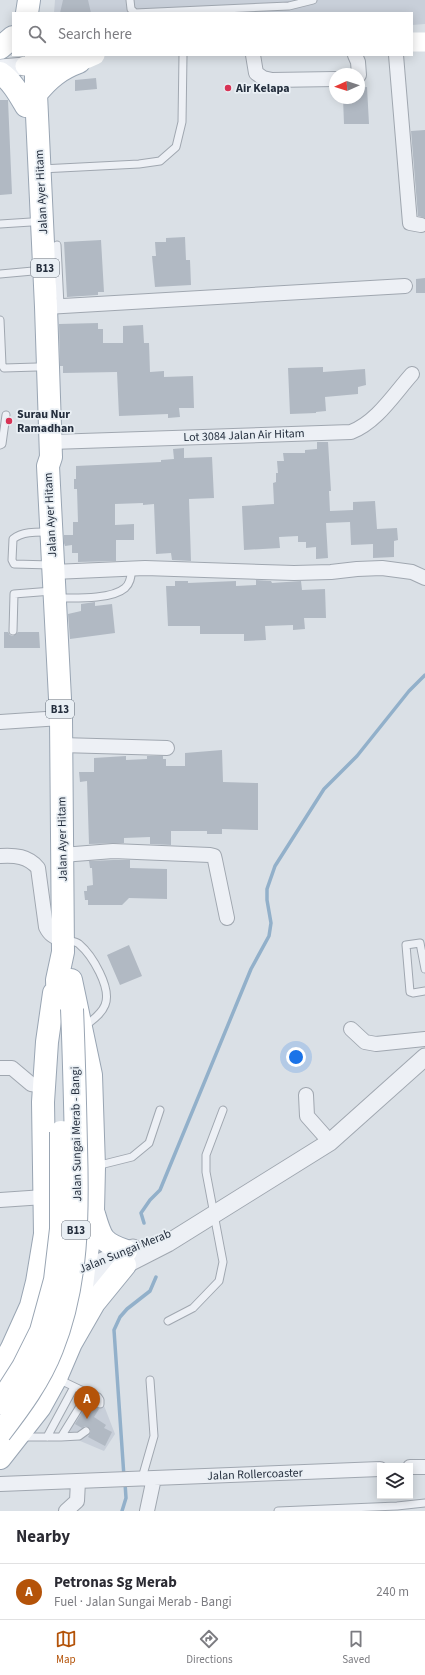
<!DOCTYPE html>
<meta charset="utf-8">
<style>
body{margin:0;font-family:"Source Sans 3",sans-serif;background:#f7f7f7;color:#2b2b33}
.controls{position:absolute;right:12px;bottom:12px;display:grid;overflow:hidden;border-radius:0px;box-shadow:0 2px 10px #0003}
.controls button{width:36px;height:36px;display:grid;place-items:center;padding:0;border:0;border-bottom:1px solid #e1e1e2;background:#fff;color:#2b2b33;font:20px sans-serif}
.compass{position:absolute;left:329px;top:68px;width:36px;height:36px;border-radius:50%;background:#fff;box-shadow:0 2px 10px #0003;rotate:267deg}
.you{position:absolute;left:296px;top:1057px;width:14px;height:14px;margin:-10px;border:3px solid #fff;border-radius:50%;background:#1a73e8;box-shadow:0 0 0 6px #1a73e833}
.badge{display:grid;place-items:center;width:26px;height:26px;border-radius:50%;background:#b45309;color:#fff;font-size:13px;font-weight:700}
.pin{position:absolute;translate:-50% -33px;filter:drop-shadow(0 1px 2px #0008)}
.pin::after{content:'';position:absolute;top:21px;width:14px;height:12px;background:inherit;clip-path:polygon(0 0,100% 0,50% 100%)}
.list{margin:0;padding:0;list-style:none}
h2{display:flex;justify-content:space-between;align-items:center;height:52px;margin:0;padding:0 16px;font-size:17px}
h2 small{font-size:13px;font-weight:400;color:#7c7c81}
.list li{display:grid;grid-template-columns:26px 1fr auto;gap:12px;align-items:center;box-sizing:border-box;height:56px;padding:0 16px;border-top:1px solid #e1e1e2}
.list b{display:block;font-size:15px;white-space:nowrap}
.list p{margin:0;font-size:13px;white-space:nowrap;color:#7c7c81}
.list em{font-size:13px;font-style:normal;color:#7c7c81}
.icon{flex:none;width:22px;height:22px;fill:none;stroke:currentColor;stroke-width:2;stroke-linecap:round;stroke-linejoin:round}
.map{position:relative;flex:none;width:425px;height:1511px;overflow:hidden}
.search{position:absolute;background:#fff;box-shadow:0 2px 10px #0003;left:12px;right:12px;top:12px;height:44px;display:flex;align-items:center;gap:10px;box-sizing:border-box;padding:0 14px;border-radius:0px;color:#7c7c81;font-size:15px}
.sheet{height:108px;background:#fff}
nav{display:flex;justify-content:space-around;align-items:center;box-sizing:border-box;height:56px;border-top:1px solid #e1e1e2;background:#fff;font-size:11px;color:#7c7c81}
nav a{display:grid;justify-items:center;gap:2px}
nav .on{color:#b45309}
.map>svg:first-child{display:block}
.built{fill:#c8cfd9}
.lines{fill:none;stroke-linecap:round;stroke-linejoin:round}
.stream{stroke:#92b0ca;stroke-width:3.5}
.building{fill:#b1b9c3}
.service-casing{stroke:#a0a7b0;stroke-width:9}
.minor-casing{stroke:#a0a7b0;stroke-width:16}
.tertiary-casing{stroke:#a0a7b0;stroke-width:19}
.primary-casing{stroke:#99a5b3;stroke-width:24}
.service{stroke:#edf0f5;stroke-width:7}
.minor{stroke:#edf0f5;stroke-width:14}
.tertiary{stroke:#edf0f5;stroke-width:17}
.secondary{stroke:#fff;stroke-width:19}
.primary{stroke:#fff;stroke-width:22}
.primary-bridge-casing{stroke:#99a5b3;stroke-width:24;stroke-linecap:butt}
.primary-bridge{stroke:#fff;stroke-width:22}
.poi-dot{fill:#d83355;stroke:#e9eff4;stroke-width:1.5}
.labels{text-anchor:middle;stroke-width:3.5;stroke-linejoin:round;paint-order:stroke}
.shield{fill:#e9eff4;stroke:#5f6874;stroke-width:1}
.shield-label{font-size:11px;font-weight:bold;fill:#242e3d}
.poi-label{font-size:12px;font-weight:bold;fill:#242e3d;stroke:#e9eff4;text-anchor:start}
.street-label{font-size:12px;fill:#242e3d;stroke:#e9eff4}
</style>
<div class="map">
<svg width="425" height="1511" viewBox="0 0 425 1511">
<rect width="100%" height="100%" fill="#dae0e6"/>
<path class="built" d="M 55,0 L 425,0 L 425,24 L 412,25 L 412,13 L 54,13 Z
M 88,1395 L 103,1403 L 115,1434 L 104,1451 L 66,1435 Z"/>
<g class="lines">
<path class="stream" d="M 144,1223 L 141,1213 L 150,1200 L 160,1190 L 251,969 L 269,936 L 271,923 L 267,900 L 267,889 L 275,866 L 324,789 L 357,756 L 409,691 L 425,675
M 124,1477 L 114,1330 L 120,1317 L 127,1309 L 150,1291 L 156,1277
M 122,1511 L 126,1498 L 125,1483"/>
</g>
<path class="building" d="M 63,0 L 88,0 L 91,13 L 60,13 Z
M 96,78 L 97,89 L 75,91 L 75,80 Z
M 367,87 L 369,124 L 344,124 L 343,98 L 359,98 L 359,88 Z
M 0,100 L 8,100 L 12,194 L 0,195 Z
M 425,130 L 425,218 L 418,216 L 411,131 Z
M 185,237 L 186,260 L 190,260 L 191,285 L 155,287 L 152,256 L 156,256 L 155,242 L 166,242 L 166,238 Z
M 101,240 L 104,292 L 98,292 L 98,295 L 67,297 L 64,242 Z
M 425,278 L 425,293 L 416,293 L 416,279 Z
M 98,323 L 98,329 L 103,329 L 103,343 L 123,343 L 123,326 L 143,325 L 144,343 L 149,343 L 150,372 L 164,371 L 164,377 L 193,376 L 194,408 L 179,408 L 180,417 L 168,418 L 168,414 L 119,416 L 117,372 L 63,373 L 63,366 L 60,366 L 59,324 Z
M 323,367 L 323,372 L 365,369 L 366,385 L 358,387 L 358,394 L 325,397 L 326,411 L 316,412 L 316,413 L 290,414 L 288,368 Z
M 317,442 L 328,442 L 331,491 L 329,491 L 330,511 L 353,510 L 353,502 L 375,501 L 377,529 L 397,528 L 398,540 L 394,541 L 394,557 L 373,558 L 373,544 L 351,545 L 350,522 L 326,523 L 328,558 L 316,559 L 316,547 L 306,548 L 306,542 L 298,542 L 298,536 L 279,537 L 280,548 L 244,550 L 242,506 L 274,504 L 273,483 L 276,482 L 276,473 L 278,473 L 277,461 L 284,461 L 283,453 L 305,453 L 305,450 L 317,449 Z
M 184,448 L 184,458 L 212,457 L 214,498 L 189,499 L 191,561 L 172,560 L 171,553 L 156,554 L 154,504 L 143,505 L 143,503 L 115,504 L 115,525 L 134,524 L 134,540 L 116,540 L 116,561 L 78,562 L 78,553 L 72,553 L 72,545 L 65,546 L 64,543 L 64,535 L 73,535 L 73,522 L 78,522 L 77,489 L 74,489 L 74,479 L 76,479 L 76,466 L 161,462 L 161,460 L 174,459 L 173,449 Z
M 256,580 L 271,581 L 272,583 L 301,581 L 302,590 L 325,589 L 326,618 L 304,618 L 305,629 L 293,630 L 293,625 L 265,626 L 266,640 L 244,641 L 244,634 L 200,634 L 200,626 L 168,626 L 166,586 L 175,586 L 175,581 L 188,581 L 188,583 L 236,581 L 236,586 L 256,585 Z
M 95,602 L 95,606 L 112,604 L 115,633 L 70,639 L 68,614 L 81,611 L 81,604 Z
M 4,632 L 8,632 L 10,635 L 13,636 L 18,632 L 39,632 L 40,648 L 4,648 Z
M 222,750 L 223,782 L 258,783 L 258,830 L 222,829 L 222,834 L 207,834 L 207,831 L 171,831 L 171,845 L 150,844 L 150,837 L 124,838 L 124,843 L 89,844 L 87,781 L 80,782 L 79,772 L 94,772 L 94,758 L 126,756 L 126,760 L 147,759 L 147,756 L 163,756 L 163,759 L 166,759 L 166,766 L 185,766 L 185,753 Z
M 113,860 L 130,860 L 130,868 L 167,869 L 167,899 L 129,898 L 122,905 L 88,905 L 88,900 L 85,900 L 84,891 L 87,891 L 87,886 L 93,885 L 92,868 L 90,868 L 89,861 Z
M 129,945 L 142,976 L 120,985 L 107,955 Z
M 87,1398 L 95,1401 L 96,1406 L 99,1409 L 94,1417 L 106,1425 L 104,1428 L 112,1432 L 105,1446 L 88,1437 L 91,1431 L 88,1427 L 85,1426 L 82,1428 L 75,1424 L 86,1406 Z"/>
<g class="lines">
<g class="service-casing">
<path id="service" d="M 130,0 L 131,9 L 135,13 L 289,6 L 313,0
M 41,169 L 139,164 L 160,161 L 176,147 L 182,122 L 183,55
M 0,224 L 31,222
M 57,245 L 60,306
M 0,274 L 33,271
M 0,320 L 2,365 L 4,368 L 37,367
M 0,445 L 2,444 L 6,415
M 50,532 C 38,532 23,531 13,539 L 12,560 L 14,564 L 51,565
M 57,598 C 74,598 111,600 125,588 C 131,583 131,575 132,568
M 13,631 L 14,594 L 52,591
M 65,940 C 69,941 76,941 79,944 C 92,955 112,988 105,1005 C 101,1015 92,1020 84,1027
M 425,969 L 420,943 L 406,945 L 410,992 L 413,993 L 425,991
M 96,1166 L 132,1157 L 149,1143 L 160,1110
M 168,1321 L 193,1308 L 219,1281 L 223,1262 L 206,1172 L 206,1155 L 223,1110
M 81,1390 L 98,1397 L 100,1400 L 100,1404
M 21,1437 L 61,1437 L 82,1403 L 81,1390 L 58,1379
M 47,1437 L 74,1387
M 61,1437 L 79,1436 L 86,1431
M 142,1478 L 154,1436 L 150,1380
M 278,1511 L 397,1506 L 425,1503"/>
</g>
<g class="minor-casing">
<path id="minor" d="M 253,55 L 256,73 L 263,78 L 272,80 L 335,79
M 355,55 L 358,62 L 359,75
M 396,55 L 410,223 L 421,225
M 46,307 L 405,286
M 51,442 L 351,432 C 377,422 394,394 412,374
M 53,572 L 145,568 L 294,573 L 331,572 L 357,569 L 382,568 L 412,572 L 425,578
M 0,722 L 61,718
M 61,745 L 167,748
M 62,855 L 113,851 L 210,855 L 214,856 L 215,860 L 227,918
M 0,856 C 15,855 28,856 38,868 L 46,927 C 50,935 54,937 62,939
M 351,1029 L 365,1042 L 376,1044 L 425,1039
M 0,1068 L 12,1068 L 31,1084 L 44,1086
M 306,1095 L 307,1116 L 330,1142
M 0,1200 L 44,1197
M 410,1467 L 425,1467
M 0,1484 L 380,1469
M 66,1511 L 77,1501 L 78,1481
M 147,1511 L 154,1478"/>
</g>
<g class="tertiary-casing">
<path id="tertiary" d="M 0,68 L 25,66
M 74,1271 L 84,1269 L 133,1248
M 72,1285 L 83,1284 L 125,1265 L 168,1243 L 330,1142 L 425,1057"/>
</g>
<g class="primary-casing">
<path id="primary" d="M 27,13 L 29,0
M 0,48 L 13,37
M 36,55 L 36,94 L 46,307 L 51,457 L 48,466 L 61,718 L 63,952 L 57,980 L 58,1009
M 0,73 C 12,81 19,94 26,106
M 36,94 C 49,78 60,69 79,62
M 94,1214 C 101,1238 102,1243 126,1251
M 71,1343 L 79,1312 L 84,1269 L 90,1236 L 93,1211 L 94,1167 L 91,1075 L 71,980
M 0,1370 L 12,1348 L 31,1306 L 37,1282 L 45,1234 L 43,1102 L 47,1042 L 54,993
M 0,1458 L 40,1407 L 56,1378 L 71,1343 L 94,1303 L 125,1265"/>
</g>
<use href="#service" class="service"/>
<use href="#minor" class="minor"/>
<use href="#tertiary" class="tertiary"/>
<path class="secondary" d="M 412,42 L 425,42
M 25,66 L 79,62 L 95,55"/>
<use href="#primary" class="primary"/>
<g class="primary-bridge-casing">
<path id="primary-bridge" d="M 0,1403 L 23,1367 L 41,1331 L 55,1280 L 61,1229 L 61,1132
M 0,1433 C 20,1407 40,1380 52,1349 C 78,1284 78,1214 76,1146 C 75,1100 74,1055 72,1009"/>
</g>
<use href="#primary-bridge" class="primary-bridge"/>
</g>
<g class="poi-dot">
<circle cx="228" cy="88" r="4"/>
<circle cx="9" cy="421" r="4"/>
</g>
<g class="labels">
<g class="shield">
<rect x="31" y="259" width="28" height="18" rx="3"/>
<rect x="46" y="700" width="28" height="18" rx="3"/>
<rect x="62" y="1221" width="28" height="18" rx="3"/>
</g>
<g class="shield-label">
<text x="45" y="272">B13</text>
<text x="60" y="713">B13</text>
<text x="76" y="1234">B13</text>
</g>
<g class="poi-label">
<text x="236" y="92">Air Kelapa</text>
<text x="17" y="418">Surau Nur<tspan x="17" dy="14">Ramadhan</tspan></text>
</g>
<g class="street-label">
<text transform="translate(41 192) rotate(-93)" y="4">Jalan Ayer Hitam</text>
<text transform="translate(244 435) rotate(-2)" y="4">Lot 3084 Jalan Air Hitam</text>
<text transform="translate(50 515) rotate(-93)" y="4">Jalan Ayer Hitam</text>
<text transform="translate(62 839) rotate(-91)" y="4">Jalan Ayer Hitam</text>
<text transform="translate(76 1134) rotate(-91)" y="4">Jalan Sungai Merab - Bangi</text>
<text transform="translate(125 1251) rotate(-22)" y="4">Jalan Sungai Merab</text>
<text transform="translate(255 1474) rotate(-2)" y="4">Jalan Rollercoaster</text>
</g>
</g>
</svg>
<div class="controls">
<button><svg class="icon" aria-label="layers" viewBox="0 0 24 24"><path d="M12 4l9 5-9 5-9-5zM3 14l9 5 9-5"/></svg></button>
</div>
<svg class="compass" viewBox="-18 -18 36 36"><path d="M0-13l5 13h-10z" fill="#e53935"/><path d="M0 13l5-13h-10z" fill="#7c7c81"/></svg>
<div class="you"></div>
<div class="pin badge" style="left:87px;top:1419px">A</div>
<div class="search"><svg class="icon" aria-label="search" viewBox="0 0 24 24"><circle cx="10" cy="10" r="6"/><path d="M15 15l6 6"/></svg>Search here</div>
</div>
<section class="sheet">
<h2>Nearby<small></small></h2>
<ul class="list">
<li><span class="badge">A</span><div><b>Petronas Sg Merab</b><p>Fuel · Jalan Sungai Merab - Bangi</p></div><em>240 m</em></li>
</ul>
</section>
<nav>
<a class="on"><svg class="icon" aria-label="map" viewBox="0 0 24 24"><path d="M3 6l6-2 6 2 6-2v14l-6 2-6-2-6 2zM9 4v14M15 6v14"/></svg>Map</a>
<a><svg class="icon" aria-label="directions" viewBox="0 0 24 24"><path d="M12 3l9 9-9 9-9-9zM9 14v-3h6M13 9l2 2-2 2"/></svg>Directions</a>
<a><svg class="icon" aria-label="saved" viewBox="0 0 24 24"><path d="M7 4h10v16l-5-4-5 4z"/></svg>Saved</a>
</nav>
